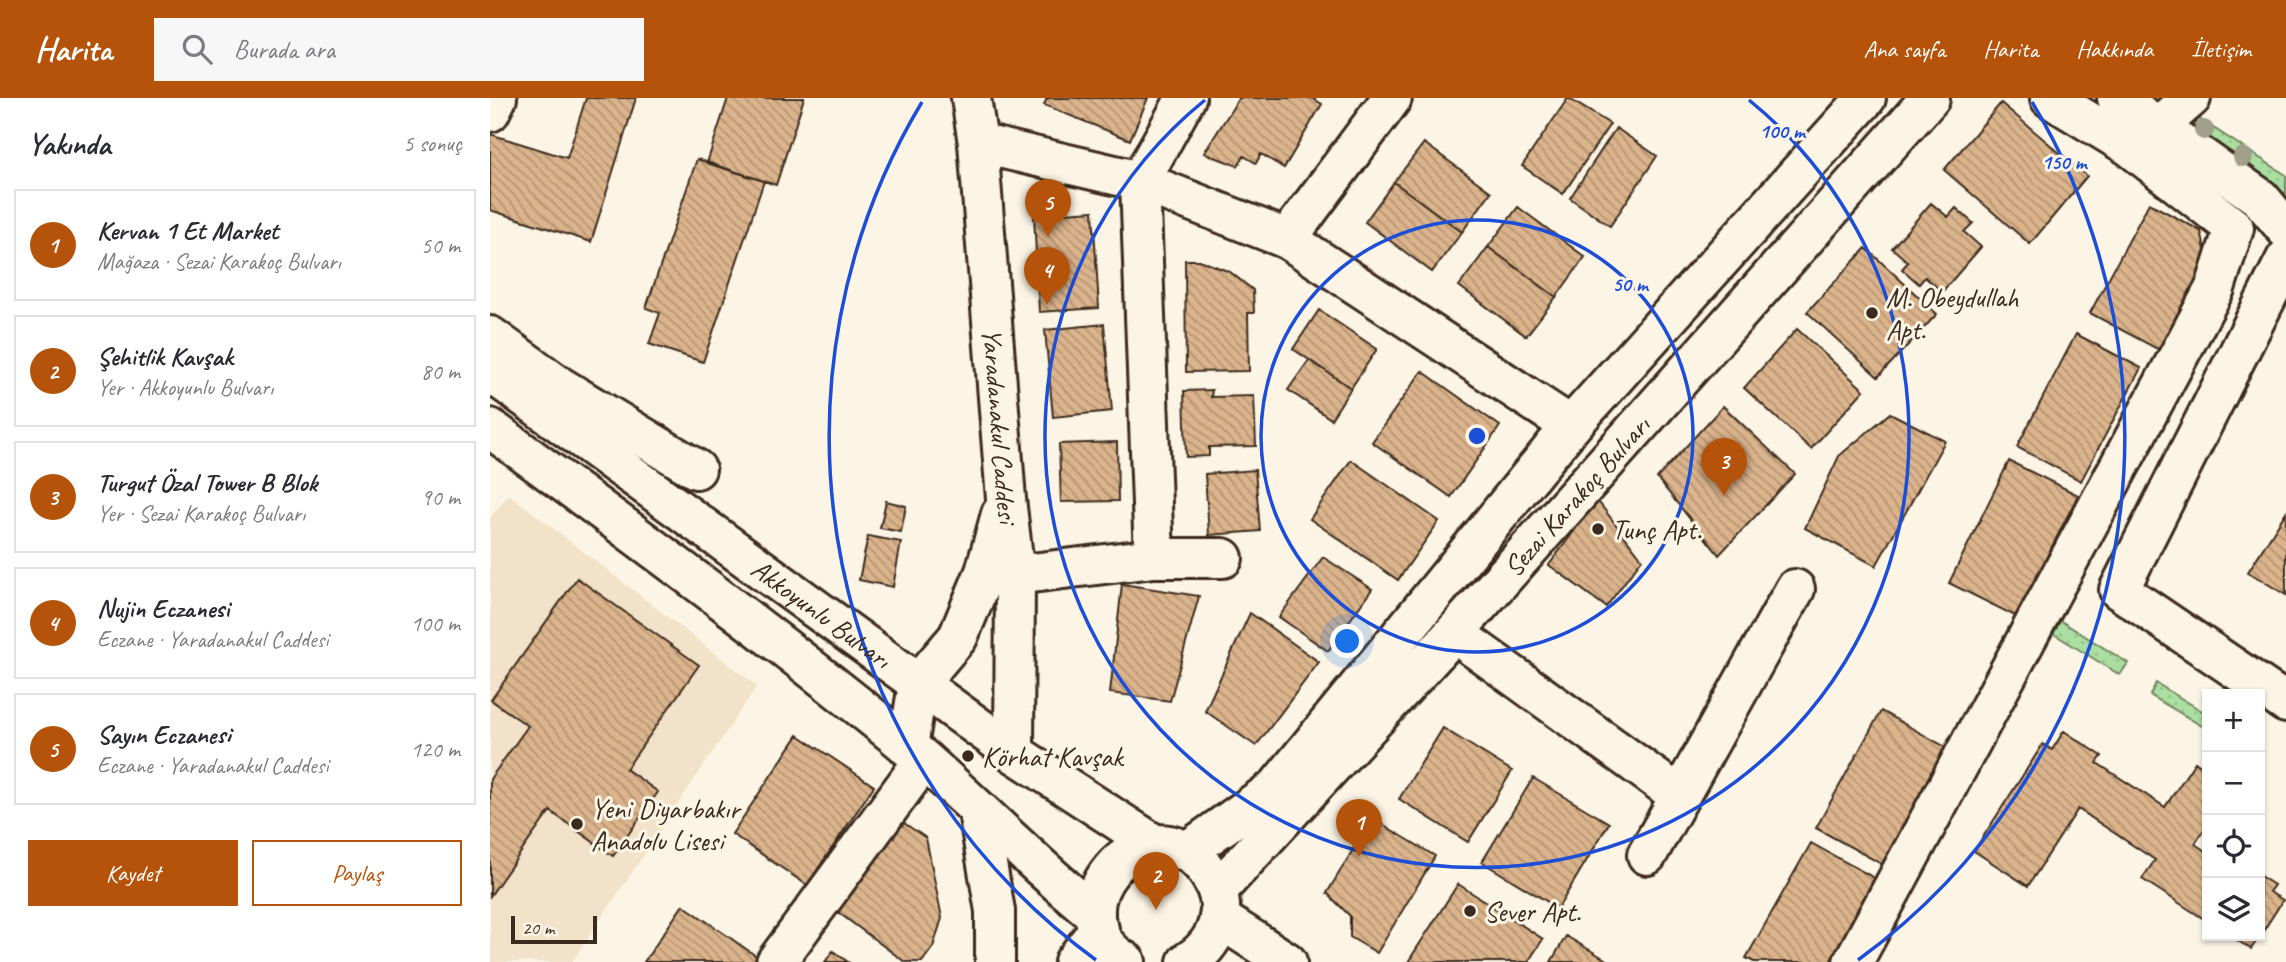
<!DOCTYPE html>
<html lang="tr">
<meta charset="utf-8">
<style>
body{margin:0;font-family:Caveat,sans-serif;background:#f7f7f7;color:#2b2b33}
.controls{position:absolute;right:21px;bottom:21px;display:grid;overflow:hidden;border-radius:0px;box-shadow:0 2px 5px #0004}
.controls button{width:63px;height:63px;display:grid;place-items:center;padding:0;border:0;border-bottom:2px solid #e1e1e2;background:#fff;color:#2b2b33;font:35px sans-serif}
.scale{position:absolute;left:21px;bottom:18px;width:86px;box-sizing:border-box;padding-left:7px;border:4px solid #3b2a1e;border-top:0;font-size:19px;line-height:24px;white-space:nowrap;color:#3b2a1e;-webkit-text-stroke:5px #fcf5e5;paint-order:stroke}
.you{position:absolute;left:858px;top:544px;width:24px;height:24px;margin:-18px;border:5px solid #fff;border-radius:50%;background:#1a73e8;box-shadow:0 0 0 10px #1a73e833}
.badge{display:grid;place-items:center;width:46px;height:46px;border-radius:50%;background:#b45309;color:#fff;font-size:23px;font-weight:700}
.pin{position:absolute;translate:-50% -58px;filter:drop-shadow(0 2px 4px #0008)}
.pin::after{content:'';position:absolute;top:37px;width:24px;height:21px;background:inherit;clip-path:polygon(0 0,100% 0,50% 100%)}
.list{margin:0;padding:0;list-style:none}
h2{display:flex;justify-content:space-between;align-items:center;height:91px;margin:0;padding:0 28px;font-size:30px}
h2 small{font-size:23px;font-weight:400;color:#7c7c81}
.list li{display:grid;grid-template-columns:46px 1fr auto;gap:21px;align-items:center;box-sizing:border-box;height:112px;margin:0 14px 14px;padding:0 14px;border:2px solid #e1e1e2;border-radius:0px}
.list b{display:block;font-size:26px;white-space:nowrap}
.list p{margin:0;font-size:23px;white-space:nowrap;color:#7c7c81}
.list em{font-size:23px;font-style:normal;color:#7c7c81}
.actions{display:flex;gap:14px;padding:21px 28px}
.actions a{flex:1;padding:16px 0;border:2px solid #b45309;border-radius:0px;text-align:center;font-size:24px;color:#b45309}
.actions .main{background:#b45309;color:#fff}
.icon{flex:none;width:38px;height:38px;fill:none;stroke:currentColor;stroke-width:2;stroke-linecap:round;stroke-linejoin:round}
.map{position:relative;flex:none;width:1796px;height:864px;overflow:hidden}
header{display:flex;align-items:center;gap:42px;box-sizing:border-box;height:98px;padding:0 35px;background:#b45309;color:#fff}
header strong{font-size:33px}
nav{display:flex;gap:38px;margin-inline-start:auto;font-size:24px}
.search{width:490px;height:63px;background:#f7f7f7;display:flex;align-items:center;gap:18px;box-sizing:border-box;padding:0 24px;border-radius:0px;color:#7c7c81;font-size:26px}
main{display:flex}
aside{flex:1;background:#fff}
.map>svg:first-child{display:block}
.built{fill:#f2e2ca}
.grass{fill:url(#grass-dots);stroke:#728460;stroke-width:2}
.building{fill:url(#building-back-hatch);stroke:#3b2a1e;stroke-width:2}
.lines{fill:none;stroke-linecap:round;stroke-linejoin:round}
.minor-casing{stroke:#3b2a1e;stroke-width:44}
.major-casing{stroke:#3b2a1e;stroke-width:44}
.minor{stroke:#fcf5e5;stroke-width:38}
.major{stroke:#fcf5e5;stroke-width:38}
.tree{fill:#a19e8a}
.ring{fill:none;stroke:#1d4ed8;stroke-width:3.5}
.poi-dot{fill:#3b2a1e;stroke:#fcf5e5;stroke-width:2.5}
.labels{text-anchor:middle;stroke-width:6;stroke-linejoin:round;paint-order:stroke}
.poi-label{font-size:28px;fill:#3b2a1e;stroke:#fcf5e5;text-anchor:start}
.street-label{font-size:28px;fill:#3b2a1e;stroke:#fcf5e5}
.centre{fill:#1d4ed8;stroke:#fcf5e5;stroke-width:3.5}
.ring-label{font-size:21px;text-anchor:middle;font-weight:bold;fill:#1d4ed8;stroke:#fcf5e5;stroke-width:6;stroke-linejoin:round;paint-order:stroke}
</style>
<header>
<strong>Harita</strong>
<div class="search"><svg class="icon" aria-label="search" viewBox="0 0 24 24"><circle cx="10" cy="10" r="6"/><path d="M15 15l6 6"/></svg>Burada ara</div>
<nav><a>Ana sayfa</a><a>Harita</a><a>Hakkında</a><a>İletişim</a></nav>
</header>
<main>
<aside>
<h2>Yakında<small>5 sonuç</small></h2>
<ul class="list">
<li><span class="badge">1</span><div><b>Kervan 1 Et Market</b><p>Mağaza · Sezai Karakoç Bulvarı</p></div><em>50 m</em></li>
<li><span class="badge">2</span><div><b>Şehitlik Kavşak</b><p>Yer · Akkoyunlu Bulvarı</p></div><em>80 m</em></li>
<li><span class="badge">3</span><div><b>Turgut Özal Tower B Blok</b><p>Yer · Sezai Karakoç Bulvarı</p></div><em>90 m</em></li>
<li><span class="badge">4</span><div><b>Nujin Eczanesi</b><p>Eczane · Yaradanakul Caddesi</p></div><em>100 m</em></li>
<li><span class="badge">5</span><div><b>Sayın Eczanesi</b><p>Eczane · Yaradanakul Caddesi</p></div><em>120 m</em></li>
</ul>
<div class="actions"><a class="main">Kaydet</a><a>Paylaş</a></div>
</aside>
<div class="map">
<svg width="1796" height="864" viewBox="0 0 1796 864">
<defs>
<pattern id="grass-dots" width="8" height="8" patternUnits="userSpaceOnUse" patternTransform="scale(1.75)"><rect width="8" height="8" fill="#aadfa1"/><path d="M2 2h.1M6 6h.1" fill="none" stroke="#93c08a" stroke-width="1.8" stroke-linecap="round"/></pattern>
<pattern id="building-back-hatch" width="6" height="6" patternUnits="userSpaceOnUse" patternTransform="scale(1.75)"><rect width="6" height="6" fill="#dbb48c"/><path d="M-1 5l2 2M0 0l6 6M5-1l2 2" fill="none" stroke="#b39372"/></pattern>
</defs>
<rect width="100%" height="100%" fill="#fcf5e5"/>
<filter id="ink" filterUnits="userSpaceOnUse"><feTurbulence type="fractalNoise" baseFrequency=".0143" numOctaves="2"/><feDisplacementMap in="SourceGraphic" scale="14" xChannelSelector="R" yChannelSelector="G"/><feConvolveMatrix kernelMatrix="1 2 1 2 8 2 1 2 1" color-interpolation-filters="sRGB"/></filter>
<g filter="url(#ink)">
<path class="built" d="M 19,396 L 267,588 L 82,864 L 0,864 L 0,420 Z"/>
<path class="grass" d="M 1708,20 L 1796,77 L 1796,96 L 1699,34 Z
M 1563,518 L 1638,565 L 1630,577 L 1556,531 Z
M 1666,585 L 1717,616 L 1717,631 L 1660,597 Z"/>
<path class="building" d="M 96,0 L 146,0 L 101,144 L 0,112 L 0,36 L 77,60 Z
M 238,0 L 314,0 L 286,87 L 217,65 Z
M 557,0 L 658,0 L 640,42 L 554,7 Z
M 749,0 L 822,0 L 832,6 L 794,70 L 771,56 L 766,65 L 754,58 L 748,68 L 714,55 Z
M 1078,0 L 1120,26 L 1073,96 L 1032,68 Z
M 1511,5 L 1597,78 L 1540,146 L 1454,72 Z
M 1126,30 L 1167,58 L 1120,128 L 1080,100 Z
M 934,45 L 1001,94 L 972,134 L 904,84 Z
M 207,61 L 274,83 L 213,264 L 159,246 L 170,215 L 156,210 Z
M 904,84 L 972,134 L 942,174 L 875,124 Z
M 1441,105 L 1458,119 L 1466,110 L 1483,125 L 1474,134 L 1491,149 L 1452,194 L 1435,179 L 1429,186 L 1412,171 L 1418,164 L 1402,150 Z
M 1659,105 L 1711,133 L 1718,165 L 1671,253 L 1600,215 Z
M 1028,109 L 1095,159 L 1066,199 L 998,149 Z
M 603,113 L 609,210 L 549,214 L 544,117 Z
M 998,149 L 1066,199 L 1036,238 L 969,188 Z
M 1376,150 L 1447,216 L 1388,279 L 1317,214 Z
M 695,162 L 709,162 L 740,174 L 763,192 L 764,215 L 758,215 L 759,273 L 696,274 Z
M 829,212 L 887,251 L 861,290 L 803,251 Z
M 614,226 L 622,313 L 563,319 L 555,232 Z
M 1307,231 L 1374,292 L 1321,351 L 1254,290 Z
M 1586,236 L 1651,270 L 1591,383 L 1527,349 Z
M 819,262 L 861,290 L 841,321 L 798,292 Z
M 932,273 L 1010,328 L 961,399 L 882,344 Z
M 722,292 L 721,299 L 764,298 L 766,348 L 719,349 L 719,358 L 696,359 L 694,293 Z
M 1233,308 L 1305,376 L 1229,457 L 1167,380 Z
M 1400,315 L 1455,343 L 1386,468 L 1315,430 L 1349,358 Z
M 627,344 L 628,403 L 571,404 L 569,346 Z
M 861,362 L 949,423 L 908,482 L 820,421 Z
M 1519,363 L 1588,397 L 1527,519 L 1459,485 Z
M 765,372 L 770,433 L 719,437 L 715,376 Z
M 1107,402 L 1152,461 L 1116,509 L 1059,467 Z
M 396,403 L 416,408 L 411,434 L 390,430 Z
M 1796,414 L 1796,497 L 1758,474 Z
M 378,438 L 411,444 L 403,489 L 369,482 Z
M 833,459 L 882,491 L 838,553 L 789,519 Z
M 87,480 L 209,567 L 136,671 L 168,694 L 123,758 L 60,713 L 0,798 L 0,681 L 38,628 L 1,602 Z
M 632,486 L 709,498 L 680,603 L 620,595 Z
M 760,515 L 829,564 L 766,648 L 715,613 Z
M 1391,613 L 1459,651 L 1395,768 L 1326,730 Z
M 953,630 L 1022,673 L 978,744 L 909,701 Z
M 1574,633 L 1612,658 L 1607,665 L 1675,709 L 1705,664 L 1717,673 L 1717,727 L 1705,746 L 1717,754 L 1717,823 L 1652,781 L 1665,762 L 1588,711 L 1538,788 L 1484,753 L 1553,646 L 1562,652 Z
M 308,637 L 384,688 L 317,787 L 242,736 Z
M 1043,680 L 1119,725 L 1068,810 L 992,764 Z
M 882,720 L 945,758 L 887,855 L 860,839 L 860,818 L 837,795 Z
M 408,721 L 436,740 L 452,820 L 443,849 L 432,864 L 415,864 L 345,812 Z
M 1321,745 L 1386,781 L 1340,864 L 1264,864 L 1256,860 Z
M 1770,778 L 1784,787 L 1779,794 L 1793,802 L 1770,838 Z
M 968,786 L 1053,841 L 1038,864 L 918,864 Z
M 193,807 L 269,860 L 266,864 L 154,864 Z
M 1076,838 L 1120,864 L 1061,864 Z
M 1740,838 L 1770,838 L 1761,851 Z
M 343,853 L 358,864 L 335,864 Z"/>
<g class="lines">
<g class="minor-casing">
<g id="minor">
<path id="s1" d="M 481,0 L 488,45 L 516,401 L 525,477 L 524,655"/>
<path d="M 1627,0 L 1770,100 L 1796,131"/>
<path d="M 0,14 L 7,0"/>
<path d="M 1670,27 L 1701,0"/>
<path d="M 488,45 L 650,83 L 797,141 L 1081,328"/>
<path d="M 797,141 L 902,0"/>
<path d="M 1796,161 L 1629,492 L 1796,605"/>
<path d="M 0,238 L 69,288 L 206,371"/>
<path d="M 664,460 L 650,83 L 696,0"/>
<path d="M 525,477 L 664,460 L 733,460"/>
<path d="M 964,535 L 1190,698"/>
<path d="M 418,649 L 428,586 L 468,539 L 495,474 L 511,416"/>
<path d="M 1157,757 L 1305,491"/>
<path d="M 286,864 L 434,662"/>
<path d="M 1363,864 L 1725,190 L 1744,130 L 1639,48 L 1560,0"/>
</g>
</g>
<g class="major-casing">
<g id="major">
<path id="s2" d="M 0,274 L 524,655 L 667,748"/>
<path d="M 0,330 C 141,434 283,537 419,649 C 483,703 540,764 605,816"/>
<path d="M 488,713 L 505,813 L 505,864"/>
<path d="M 696,754 L 786,690 L 1081,328 L 1376,0"/>
<path id="s3" d="M 727,793 L 964,535 L 1440,0"/>
<path d="M 729,820 L 797,864"/>
<path d="M 584,864 L 609,831"/>
<path d="M 636,864 C 553,815 655,698 713,768 C 722,779 729,792 730,807 C 731,831 718,852 697,864"/>
</g>
</g>
<use href="#minor" class="minor"/>
<use href="#major" class="major"/>
</g>
<g class="tree">
<circle cx="1714" cy="32" r="10"/>
<circle cx="1753" cy="59" r="10"/>
</g>
</g>
<g class="ring">
<circle cx="987" cy="338" r="216"/>
<path d="M1259 2A432 432 0 1 1 715 2"/>
<path d="M606 862A648 648 0 0 1 432 4M1542 4A648 648 0 0 1 1368 862"/>
</g>
<g class="poi-dot">
<circle cx="1382" cy="215" r="7"/>
<circle cx="1108" cy="431" r="7"/>
<circle cx="478" cy="658" r="7"/>
<circle cx="87" cy="726" r="7"/>
<circle cx="980" cy="813" r="7"/>
</g>
<g class="labels">
<g class="poi-label">
<text x="1396" y="209">M. Obeydullah<tspan x="1396" dy="32">Apt.</tspan></text>
<text x="1122" y="441">Tunç Apt.</text>
<text x="492" y="668">Körhat Kavşak</text>
<text x="101" y="720">Yeni Diyarbakır<tspan x="101" dy="32">Anadolu Lisesi</tspan></text>
<text x="994" y="823">Sever Apt.</text>
</g>
<g class="street-label">
<text dy="10" stroke="none"><textPath href="#s1" startOffset="329">Yaradanakul Caddesi</textPath></text>
<text dy="10" stroke="none"><textPath href="#s3" startOffset="534">Sezai Karakoç Bulvarı</textPath></text>
<text dy="10" stroke="none"><textPath href="#s2" startOffset="410">Akkoyunlu Bulvarı</textPath></text>
</g>
</g>
<circle cx="987" cy="338" r="10" class="centre"/>
<g class="ring-label">
<text x="1292" y="40">100 m</text>
<text x="1574" y="71">150 m</text>
<text x="1140" y="193">50 m</text>
</g>
</svg>
<div class="controls">
<button>+</button>
<button>−</button>
<button><svg class="icon" aria-label="locate" viewBox="0 0 24 24"><circle cx="12" cy="12" r="6"/><path d="M12 2v4M12 18v4M2 12h4M18 12h4"/></svg></button>
<button><svg class="icon" aria-label="layers" viewBox="0 0 24 24"><path d="M12 4l9 5-9 5-9-5zM3 14l9 5 9-5"/></svg></button>
</div>
<div class="scale">20 m</div>
<div class="you"></div>
<div class="pin badge" style="left:869px;top:759px">1</div>
<div class="pin badge" style="left:666px;top:812px">2</div>
<div class="pin badge" style="left:1234px;top:398px">3</div>
<div class="pin badge" style="left:557px;top:207px">4</div>
<div class="pin badge" style="left:558px;top:139px">5</div>
</div>
</main>
